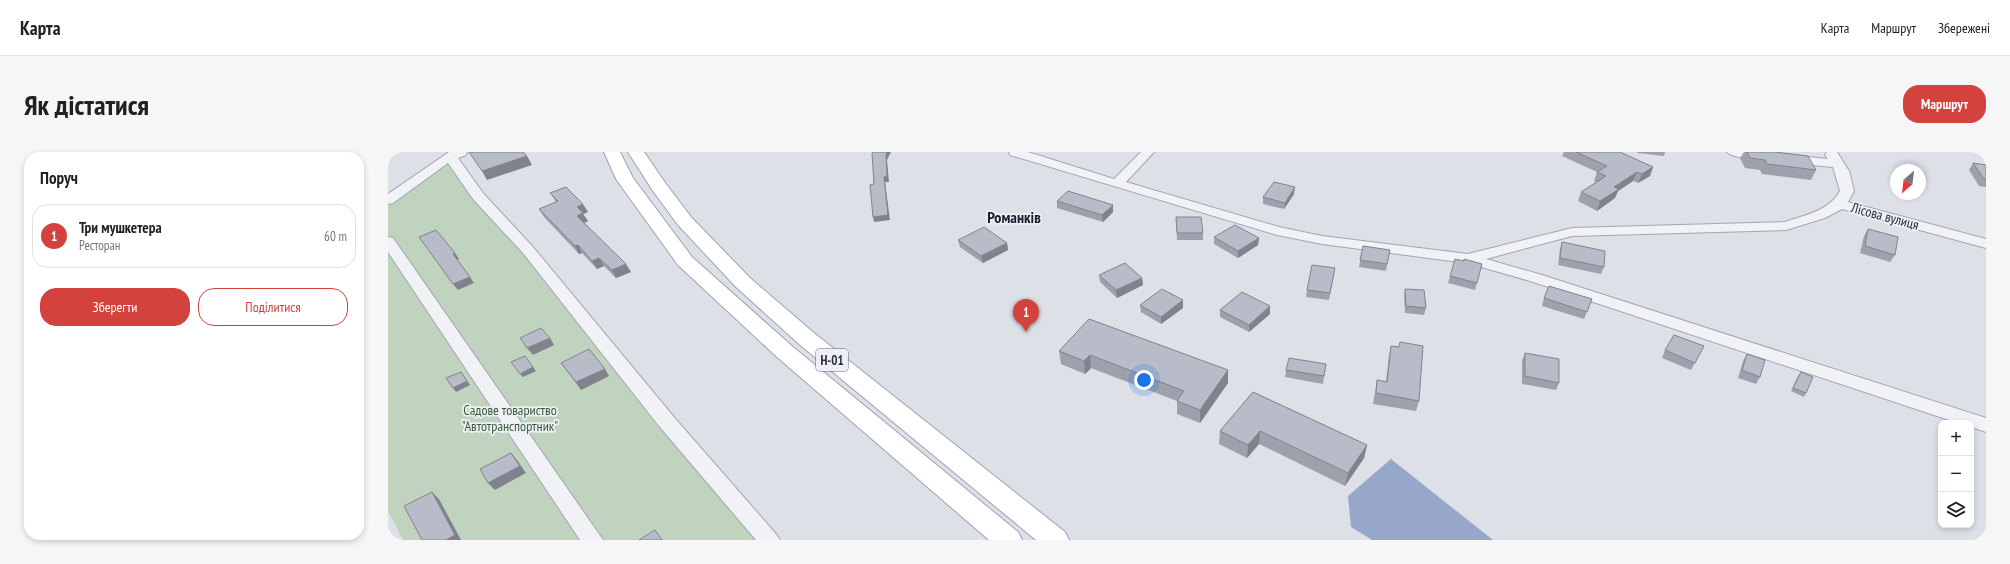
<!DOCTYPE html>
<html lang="uk">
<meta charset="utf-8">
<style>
body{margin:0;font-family:"PT Sans Narrow",sans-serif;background:#f6f6f6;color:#202124}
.controls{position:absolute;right:12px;bottom:12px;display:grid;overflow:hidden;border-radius:8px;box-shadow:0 2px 6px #0003}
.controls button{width:36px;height:36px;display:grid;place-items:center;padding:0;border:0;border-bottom:1px solid #e0e0e0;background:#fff;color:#202124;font:20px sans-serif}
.compass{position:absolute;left:1502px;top:12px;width:36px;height:36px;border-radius:50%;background:#fff;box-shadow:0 2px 6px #0003;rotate:208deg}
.you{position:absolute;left:756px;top:228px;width:14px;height:14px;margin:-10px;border:3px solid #fff;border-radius:50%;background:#1a73e8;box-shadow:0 0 0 6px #1a73e833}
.badge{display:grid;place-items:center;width:26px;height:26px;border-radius:50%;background:#d3423d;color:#fff;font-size:13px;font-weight:700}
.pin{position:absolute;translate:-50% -33px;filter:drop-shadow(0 1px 2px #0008)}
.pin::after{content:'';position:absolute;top:21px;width:14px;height:12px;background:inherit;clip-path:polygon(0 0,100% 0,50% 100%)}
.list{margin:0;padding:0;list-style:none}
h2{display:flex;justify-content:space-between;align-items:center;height:52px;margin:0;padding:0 16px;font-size:17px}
h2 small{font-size:13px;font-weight:400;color:#757577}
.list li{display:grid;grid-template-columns:26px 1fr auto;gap:12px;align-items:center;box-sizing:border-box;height:64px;margin:0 8px 8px;padding:0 8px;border:1px solid #e0e0e0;border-radius:16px}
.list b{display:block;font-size:15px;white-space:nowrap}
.list p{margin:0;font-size:13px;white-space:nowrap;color:#757577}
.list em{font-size:13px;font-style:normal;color:#757577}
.actions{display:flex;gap:8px;padding:12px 16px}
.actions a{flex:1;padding:9px 0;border:1px solid #d3423d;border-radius:16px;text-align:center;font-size:14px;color:#d3423d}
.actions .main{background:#d3423d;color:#fff}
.icon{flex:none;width:22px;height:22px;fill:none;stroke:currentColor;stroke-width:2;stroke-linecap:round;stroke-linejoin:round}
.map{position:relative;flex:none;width:1598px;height:388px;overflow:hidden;border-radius:16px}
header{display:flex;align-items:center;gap:24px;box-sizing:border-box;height:56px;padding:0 20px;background:#fff;border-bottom:1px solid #e0e0e0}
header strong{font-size:19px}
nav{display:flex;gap:22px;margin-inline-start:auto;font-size:14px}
.intro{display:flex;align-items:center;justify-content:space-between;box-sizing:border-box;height:96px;padding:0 24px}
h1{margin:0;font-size:28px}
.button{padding:10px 18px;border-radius:16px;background:#d3423d;color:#fff;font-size:14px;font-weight:700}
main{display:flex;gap:24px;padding:0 24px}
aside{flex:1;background:#fff;border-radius:16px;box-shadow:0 2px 6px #0003}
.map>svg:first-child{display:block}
.green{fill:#c0d3bf}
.water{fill:#97a7ca}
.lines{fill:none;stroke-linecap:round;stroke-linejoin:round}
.minor-casing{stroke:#a3a6b2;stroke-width:2}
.major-casing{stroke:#9da2b4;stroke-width:2}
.minor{fill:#f1f2f6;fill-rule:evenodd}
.major{fill:#fff;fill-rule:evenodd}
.wall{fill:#9ea1ac}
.shaded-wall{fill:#81838c}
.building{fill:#b8bbc8;stroke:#81838c}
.labels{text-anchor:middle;stroke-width:3.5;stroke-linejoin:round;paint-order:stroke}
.shield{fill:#eeeff6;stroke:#636677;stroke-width:1}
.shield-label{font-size:13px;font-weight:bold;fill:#272b40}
.street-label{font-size:14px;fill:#272b40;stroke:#eeeff6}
.park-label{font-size:14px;fill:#345c33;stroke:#eeeff6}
.quarter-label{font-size:16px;font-weight:bold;fill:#191d30;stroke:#eeeff6}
</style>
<header>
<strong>Карта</strong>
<nav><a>Карта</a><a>Маршрут</a><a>Збережені</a></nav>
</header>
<div class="intro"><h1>Як дістатися</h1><a class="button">Маршрут</a></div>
<main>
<aside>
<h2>Поруч<small></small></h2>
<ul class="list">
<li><span class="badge">1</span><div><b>Три мушкетера</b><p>Ресторан</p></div><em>60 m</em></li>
</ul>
<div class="actions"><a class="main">Зберегти</a><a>Поділитися</a></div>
</aside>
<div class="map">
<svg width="1598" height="388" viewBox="0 0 1598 388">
<rect width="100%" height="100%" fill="#dee0e8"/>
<path class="green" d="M 62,4 L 383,388 L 15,388 L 0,359 L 0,48 Z"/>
<path class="water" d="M 1003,307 L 1105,388 L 984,388 L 963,375 L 960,344 Z"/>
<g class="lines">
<g class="minor-casing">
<path id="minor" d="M 61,0 L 79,0 L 78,3 L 70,6 L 95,41 L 145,95 L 285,264 L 388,382 L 392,388 L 368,388 L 271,274 L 135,101 L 85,47 L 60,11 L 5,51 L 0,52 L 0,42 Z
M 621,0 L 640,0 L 726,27 L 753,0 L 766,0 L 738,30 L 891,75 L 934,84 L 1080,102 L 1184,76 L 1397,70 C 1417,63 1441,59 1452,39 L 1445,15 L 1401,11 L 1394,7 L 1396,4 L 1401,3 L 1440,7 L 1437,3 L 1439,0 L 1449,0 L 1461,19 L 1466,39 L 1460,50 L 1598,87 L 1598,96 L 1454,57 L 1437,66 L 1398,78 L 1184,84 L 1098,107 L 1154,123 L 1598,266 L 1598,280 L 1583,275 L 1583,271 L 1570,271 L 1142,129 L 1079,111 L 934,92 L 889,83 L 622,3 Z
M 1339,0 L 1376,0 L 1382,1 L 1384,4 C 1379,10 1343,6 1339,0 Z
M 0,85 L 5,86 L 215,388 L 192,388 L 0,100 Z"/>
</g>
<g class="major-casing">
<path id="major" d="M 216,0 L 232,0 L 245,26 L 304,105 L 405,195 L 630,380 L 634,388 L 601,388 L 389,205 L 290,113 L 228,27 Z
M 240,0 L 256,0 L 278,32 L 303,65 L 362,126 L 426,181 L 677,380 L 681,388 L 648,388 L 411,192 L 348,135 L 290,73 L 265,39 Z"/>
</g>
<use href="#minor" class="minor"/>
<use href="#major" class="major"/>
</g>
<path class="wall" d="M 1176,0 L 1232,0 L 1265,15 L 1262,24 L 1250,31 L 1245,29 L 1230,39 L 1227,46 L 1209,59 L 1190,49 L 1193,40 L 1208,30 L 1206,29 L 1209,20 L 1174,4 Z
M 1249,0 L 1277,0 L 1276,4 L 1249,1 Z
M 1356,0 L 1387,0 L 1428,18 L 1423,28 L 1374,22 L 1372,18 L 1357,16 L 1352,6 Z
M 1585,11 L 1598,13 L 1598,35 L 1591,34 L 1581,18 Z
M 162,41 L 200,60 L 195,62 L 200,69 L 196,71 L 243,120 L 228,126 L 216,114 L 209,117 L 194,101 L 191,102 L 156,65 L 151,57 L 168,50 Z
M 906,42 L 896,57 L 875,52 L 875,45 Z
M 669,49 L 725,53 L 725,60 L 715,70 L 669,56 Z
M 788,65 L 815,81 L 815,88 L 789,88 Z
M 1480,77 L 1507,103 L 1502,110 L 1472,101 L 1476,84 Z
M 826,85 L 871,86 L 870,93 L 850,106 L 826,92 Z
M 570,88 L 619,91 L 620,98 L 595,111 L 572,95 Z
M 1174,90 L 1216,115 L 1213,122 L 1170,113 L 1172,97 Z
M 975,94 L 1002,98 L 998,119 L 971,115 Z
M 1076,109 L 1094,112 L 1087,138 L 1060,131 L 1062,124 Z
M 947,116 L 941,148 L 918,145 L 919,138 Z
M 711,123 L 754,126 L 755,133 L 729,146 L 712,130 Z
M 1017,137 L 1038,156 L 1036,163 L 1017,161 L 1016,144 Z
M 1156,146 L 1204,147 L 1196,167 L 1154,154 Z
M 795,148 L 795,156 L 773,172 L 753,160 L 752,153 Z
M 832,158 L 882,162 L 861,180 L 832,165 Z
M 1012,190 L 1031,249 L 1028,259 L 985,252 L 989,228 L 998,230 L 1001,204 L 1003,194 L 1011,195 Z
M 1316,194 L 1303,218 L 1274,206 L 1277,198 Z
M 671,199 L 840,218 L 840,231 L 812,271 L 789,262 L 789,249 L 703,216 L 697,222 L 673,212 Z
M 1137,201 L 1171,231 L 1168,238 L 1134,232 L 1134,208 Z
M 1359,202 L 1372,225 L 1368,232 L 1350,226 L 1355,209 Z
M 173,211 L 217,217 L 221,224 L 193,238 Z
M 938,212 L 935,232 L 897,225 L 898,218 Z
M 1413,220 L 1418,241 L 1416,245 L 1403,239 L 1410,224 Z
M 865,240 L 979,293 L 976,306 L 957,334 L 871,292 L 859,306 L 831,292 L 832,279 Z"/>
<path class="shaded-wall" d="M 499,0 L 503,0 L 499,8 L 501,30 L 497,30 L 502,68 L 486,70 L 485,65 L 496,25 L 498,3 Z
M 139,4 L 144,13 L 99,28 L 94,19 Z
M 1265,15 L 1262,24 L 1250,31 L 1254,22 Z
M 1249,20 L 1245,29 L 1230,39 L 1227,46 L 1209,59 L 1212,49 L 1226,35 Z
M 907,35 L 906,42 L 896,57 L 897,51 Z
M 195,52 L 200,60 L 195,62 L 200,69 L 194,72 L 189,64 L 189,55 Z
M 725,53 L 725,60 L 715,70 L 714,63 Z
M 871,86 L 870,93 L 850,106 L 850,99 Z
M 619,91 L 620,98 L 595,111 L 593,104 Z
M 190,93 L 194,101 L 191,102 L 187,94 Z
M 67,101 L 71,107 L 69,108 L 65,102 Z
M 211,106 L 216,114 L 209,117 L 204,109 Z
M 238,112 L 243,120 L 228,126 L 224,118 Z
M 82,125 L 86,131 L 70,138 L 65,132 Z
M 754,126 L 755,133 L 729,146 L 728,138 Z
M 795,148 L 795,156 L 773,172 L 773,165 Z
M 882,154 L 882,162 L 861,180 L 861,173 Z
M 162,186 L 166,193 L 145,203 L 139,196 Z
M 702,203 L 703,216 L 697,222 L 696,209 Z
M 145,215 L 148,219 L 135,225 L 132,222 Z
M 217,217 L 221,224 L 193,238 L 188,230 Z
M 840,218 L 840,231 L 812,271 L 812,258 Z
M 73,220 L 82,233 L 68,240 L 65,236 Z
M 872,279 L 871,292 L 859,306 L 860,293 Z
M 979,293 L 976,306 L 957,334 L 960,321 Z
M 123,301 L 129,308 L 138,321 L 107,338 L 100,331 Z
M 44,340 L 51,347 L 73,388 L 58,388 Z"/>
<path class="building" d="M 81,0 L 135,0 L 139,4 L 94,19 Z
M 485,0 L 499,0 L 498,3 L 499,24 L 496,25 L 500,63 L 485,65 L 482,33 L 486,32 L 484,1 Z
M 1188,0 L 1232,0 L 1265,15 L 1254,22 L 1249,20 L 1226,35 L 1231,37 L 1212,49 L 1193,40 L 1218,24 L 1209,20 L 1219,14 Z
M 1359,0 L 1387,0 L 1420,4 L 1428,18 L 1379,12 L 1377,8 L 1362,6 Z
M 1585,11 L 1598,13 L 1598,28 L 1596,27 Z
M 886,30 L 907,35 L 897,51 L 875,45 Z
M 178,35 L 195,52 L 189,55 L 195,61 L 189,64 L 238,112 L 224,118 L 211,106 L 204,109 L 190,93 L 187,94 L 151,57 L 170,49 L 162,41 Z
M 680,39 L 725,53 L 714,63 L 669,49 Z
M 788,65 L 813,65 L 815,81 L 789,81 Z
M 847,73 L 871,86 L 850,99 L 826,85 Z
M 596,75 L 619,91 L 593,104 L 570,88 Z
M 1480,77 L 1510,85 L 1507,103 L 1477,94 Z
M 48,78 L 67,101 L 65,102 L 82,125 L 65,132 L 31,85 Z
M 1174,90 L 1217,99 L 1216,115 L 1172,106 Z
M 975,94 L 1002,98 L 999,112 L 972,108 Z
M 1067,107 L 1076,109 L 1076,107 L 1094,112 L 1089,131 L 1062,124 Z
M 737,111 L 754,126 L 728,138 L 711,123 Z
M 924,113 L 947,116 L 942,141 L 919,138 Z
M 1161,134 L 1204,147 L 1199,160 L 1156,146 Z
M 774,137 L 795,148 L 773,165 L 752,153 Z
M 1017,137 L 1036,138 L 1038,156 L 1018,154 Z
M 854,140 L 882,154 L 861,173 L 832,158 Z
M 701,167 L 840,218 L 812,258 L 789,249 L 796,239 L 702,203 L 696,209 L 671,199 Z
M 153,176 L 162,186 L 139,196 L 132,186 Z
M 1286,183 L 1316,194 L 1307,211 L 1277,198 Z
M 1012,190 L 1035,194 L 1031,249 L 988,241 L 989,228 L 999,230 L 1003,194 L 1011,195 Z
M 201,197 L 217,217 L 188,230 L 173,211 Z
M 1137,201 L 1171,207 L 1171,231 L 1137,224 Z
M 1359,202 L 1377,208 L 1372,225 L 1354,218 Z
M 137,204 L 145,215 L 132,222 L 123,210 Z
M 901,206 L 938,212 L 936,224 L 898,218 Z
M 73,220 L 79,229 L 65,236 L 58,226 Z
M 1413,220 L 1425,225 L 1418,241 L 1405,236 Z
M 865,240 L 979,293 L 960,321 L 872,279 L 860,293 L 832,279 Z
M 123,301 L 132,314 L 100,331 L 92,317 Z
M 44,340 L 67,383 L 58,388 L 34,388 L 16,354 Z
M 267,378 L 274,388 L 251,388 Z"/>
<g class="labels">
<rect class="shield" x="428" y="197" width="32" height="22" rx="3"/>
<g class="shield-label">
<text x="444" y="213">Н-01</text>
</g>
<g class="street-label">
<text transform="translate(1497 64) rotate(15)" y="5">Лісова вулиця</text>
</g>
<g class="park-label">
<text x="122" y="263">Садове товариство<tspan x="122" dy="16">"Автотранспортник"</tspan></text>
</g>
<g class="quarter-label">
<text x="626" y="71">Романків</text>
</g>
</g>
</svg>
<div class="controls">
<button>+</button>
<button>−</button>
<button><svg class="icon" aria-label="layers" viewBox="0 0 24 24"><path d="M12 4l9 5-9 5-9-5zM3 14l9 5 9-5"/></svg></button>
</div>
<svg class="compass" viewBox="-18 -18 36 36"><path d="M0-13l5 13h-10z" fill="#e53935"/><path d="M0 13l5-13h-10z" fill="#757577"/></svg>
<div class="you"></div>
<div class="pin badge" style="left:638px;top:180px">1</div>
</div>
</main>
